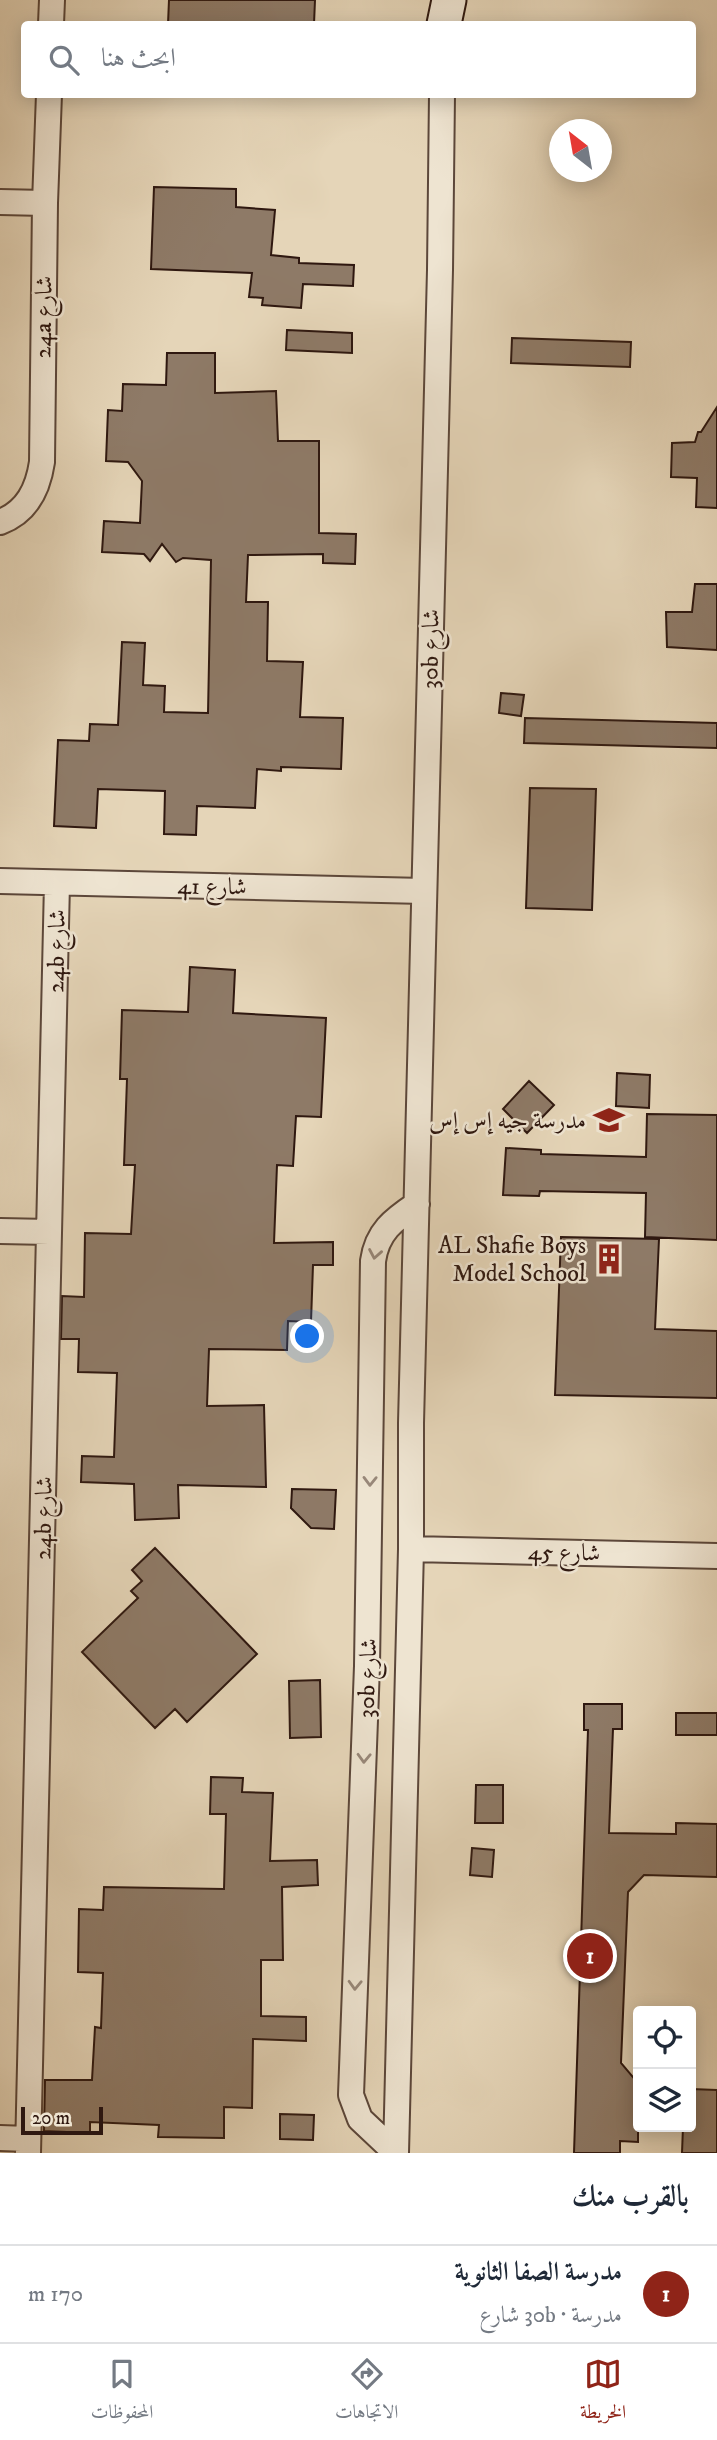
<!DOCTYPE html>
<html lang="ar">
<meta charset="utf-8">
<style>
body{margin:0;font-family:"IM FELL DW Pica",Amiri,serif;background:#f6f6f7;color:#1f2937;direction:rtl}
.controls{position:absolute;right:21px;bottom:21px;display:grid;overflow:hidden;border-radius:7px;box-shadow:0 4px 18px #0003}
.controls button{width:63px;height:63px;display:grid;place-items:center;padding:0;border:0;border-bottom:2px solid #e0e1e3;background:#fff;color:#1f2937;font:35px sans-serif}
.compass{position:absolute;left:549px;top:119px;width:63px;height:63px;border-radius:50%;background:#fff;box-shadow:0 4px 18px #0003;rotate:329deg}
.scale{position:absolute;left:21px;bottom:18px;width:82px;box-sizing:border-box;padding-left:7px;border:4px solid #2f1810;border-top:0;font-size:19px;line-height:24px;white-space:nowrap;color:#2f1810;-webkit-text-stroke:5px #eee4d1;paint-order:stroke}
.you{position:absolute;left:308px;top:1337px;width:24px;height:24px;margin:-18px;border:5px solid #fff;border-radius:50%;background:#1a73e8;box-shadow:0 0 0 10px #1a73e833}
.badge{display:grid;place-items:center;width:46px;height:46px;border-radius:50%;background:#8f2418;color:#fff;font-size:23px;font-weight:700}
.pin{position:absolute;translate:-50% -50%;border:4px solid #fff;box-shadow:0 2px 7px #0006}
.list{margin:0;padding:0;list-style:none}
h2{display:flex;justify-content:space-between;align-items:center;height:91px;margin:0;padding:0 28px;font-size:30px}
h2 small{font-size:23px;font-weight:400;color:#747a83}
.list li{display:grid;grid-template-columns:46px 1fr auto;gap:21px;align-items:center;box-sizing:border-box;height:98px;padding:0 28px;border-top:2px solid #e0e1e3}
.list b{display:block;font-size:26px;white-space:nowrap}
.list p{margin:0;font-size:23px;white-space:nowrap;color:#747a83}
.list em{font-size:23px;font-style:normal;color:#747a83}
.icon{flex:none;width:38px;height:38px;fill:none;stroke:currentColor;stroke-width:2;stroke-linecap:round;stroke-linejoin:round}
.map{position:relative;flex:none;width:717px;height:2153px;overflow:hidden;direction:ltr}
.search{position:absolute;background:#fff;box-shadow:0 4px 18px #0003;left:21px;right:21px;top:21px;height:77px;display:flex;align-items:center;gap:18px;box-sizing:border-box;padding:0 24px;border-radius:7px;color:#747a83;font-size:26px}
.sheet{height:189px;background:#fff}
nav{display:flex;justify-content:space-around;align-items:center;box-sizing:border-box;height:98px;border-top:2px solid #e0e1e3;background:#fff;font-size:19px;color:#747a83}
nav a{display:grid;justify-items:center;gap:4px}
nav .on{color:#8f2418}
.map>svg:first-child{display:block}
.building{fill:#8e7a67;stroke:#2f1810;stroke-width:2}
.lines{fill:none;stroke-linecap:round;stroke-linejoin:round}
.street-casing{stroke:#5c473a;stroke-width:28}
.secondary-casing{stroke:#2f1810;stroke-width:37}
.street{stroke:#eee4d1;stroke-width:24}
.secondary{stroke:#eee4d1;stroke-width:33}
.oneway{stroke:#98887a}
.labels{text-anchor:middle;stroke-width:5;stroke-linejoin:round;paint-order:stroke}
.street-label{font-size:24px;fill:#2f1810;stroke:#eee4d1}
.poi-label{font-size:24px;fill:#2f1810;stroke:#eee4d1;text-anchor:end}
</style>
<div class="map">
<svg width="717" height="2153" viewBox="0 0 717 2153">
<rect width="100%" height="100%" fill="#e5d5b8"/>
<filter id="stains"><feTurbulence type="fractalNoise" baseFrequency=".00286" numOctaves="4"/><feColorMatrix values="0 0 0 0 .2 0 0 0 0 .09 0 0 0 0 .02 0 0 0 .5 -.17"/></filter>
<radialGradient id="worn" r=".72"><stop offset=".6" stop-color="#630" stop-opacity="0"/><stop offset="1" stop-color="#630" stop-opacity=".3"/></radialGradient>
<path class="building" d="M 169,0 L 315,0 L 314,24 L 168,24 Z
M 154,187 L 236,189 L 236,207 L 275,210 L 271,255 L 299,258 L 299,263 L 354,265 L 353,286 L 303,284 L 301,308 L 262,305 L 263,298 L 249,297 L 252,273 L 151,269 Z
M 287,330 L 352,333 L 352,353 L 286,350 Z
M 512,338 L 631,342 L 630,367 L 511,363 Z
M 167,353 L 215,353 L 215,393 L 276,391 L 278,441 L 319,441 L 319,533 L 356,534 L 355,564 L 323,563 L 323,554 L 248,555 L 246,602 L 268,602 L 267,661 L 303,662 L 300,717 L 343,718 L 341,769 L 281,767 L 281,771 L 257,769 L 255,808 L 197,806 L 196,835 L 164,834 L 165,791 L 98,789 L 96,828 L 54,826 L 58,740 L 89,741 L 90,724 L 118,725 L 122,642 L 145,643 L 143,685 L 165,686 L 164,712 L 208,713 L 211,560 L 183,558 L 176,562 L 162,544 L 150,561 L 144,554 L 102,552 L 104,521 L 140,523 L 142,481 L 128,462 L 106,461 L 108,410 L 122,411 L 123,384 L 166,385 Z
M 717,407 L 717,508 L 696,507 L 697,478 L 671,477 L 672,443 L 695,442 L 698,432 L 701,432 Z
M 695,584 L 717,584 L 717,650 L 667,647 L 666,612 L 692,612 Z
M 501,693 L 524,695 L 521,716 L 499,713 Z
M 525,718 L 717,723 L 717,748 L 524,743 Z
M 530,788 L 596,789 L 592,910 L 526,908 Z
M 190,967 L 235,970 L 233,1013 L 326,1018 L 321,1117 L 296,1116 L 293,1166 L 277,1165 L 274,1243 L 333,1242 L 333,1265 L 313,1265 L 311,1322 L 288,1321 L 287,1350 L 209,1349 L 207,1406 L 264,1405 L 266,1487 L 178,1485 L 179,1518 L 135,1520 L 134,1484 L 81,1482 L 82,1456 L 114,1457 L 117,1373 L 78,1372 L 79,1339 L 61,1339 L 62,1296 L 84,1297 L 85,1233 L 131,1234 L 135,1165 L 124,1165 L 127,1079 L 120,1079 L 122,1010 L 188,1012 Z
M 617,1073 L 650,1075 L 649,1108 L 616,1106 Z
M 529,1081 L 554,1105 L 527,1133 L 503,1109 Z
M 647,1114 L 717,1115 L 717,1240 L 645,1237 L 646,1193 L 540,1191 L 539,1196 L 503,1195 L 506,1148 L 541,1150 L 541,1154 L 646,1157 Z
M 561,1237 L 659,1239 L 655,1329 L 717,1331 L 717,1398 L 555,1395 Z
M 292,1489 L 336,1490 L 334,1529 L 311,1528 L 291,1508 Z
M 155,1548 L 257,1654 L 187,1722 L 175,1709 L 155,1728 L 82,1652 L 138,1598 L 131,1591 L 142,1581 L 132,1570 Z
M 320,1680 L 321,1737 L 290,1738 L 289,1681 Z
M 584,1704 L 622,1704 L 622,1729 L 613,1729 L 609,1833 L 676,1834 L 676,1823 L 717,1824 L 717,1877 L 644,1875 L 628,1892 L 621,2063 L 638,2083 L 638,2142 L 620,2141 L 620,2153 L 574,2153 L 588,1730 L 584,1730 Z
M 676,1713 L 717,1713 L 717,1735 L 676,1735 Z
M 211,1777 L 243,1778 L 242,1792 L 273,1793 L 270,1861 L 317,1860 L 318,1885 L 282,1887 L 283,1960 L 261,1960 L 261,2016 L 306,2017 L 306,2041 L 253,2039 L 252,2108 L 224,2107 L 224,2138 L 158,2137 L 159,2125 L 90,2122 L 90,2133 L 44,2131 L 45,2080 L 92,2080 L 95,2027 L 101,2028 L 103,1973 L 78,1972 L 79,1909 L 103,1910 L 104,1887 L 224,1889 L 226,1814 L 210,1814 Z
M 476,1785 L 503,1785 L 503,1823 L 475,1823 Z
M 472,1848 L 494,1850 L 492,1877 L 470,1875 Z
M 691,2089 L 717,2090 L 717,2153 L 682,2153 L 683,2127 L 691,2127 Z
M 280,2114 L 314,2115 L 313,2140 L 280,2139 Z"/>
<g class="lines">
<g class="street-casing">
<path id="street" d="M 51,24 L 52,0
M 0,202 L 45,203
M 0,522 C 27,512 38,489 42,462 L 45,203 L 49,94
M 0,881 L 424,891
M 0,1231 L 49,1232
M 411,1549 L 717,1556
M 0,2138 L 28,2139
M 28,2153 L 57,883
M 396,2153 L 411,1549 L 411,1423 L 440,270 L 442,94
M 396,2153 L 360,2119 L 351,2095 L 367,1666 L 373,1261 C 377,1232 393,1220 417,1204"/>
</g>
<g class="secondary-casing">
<path id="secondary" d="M 444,24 L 449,0"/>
</g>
<use href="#street" class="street"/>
<use href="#secondary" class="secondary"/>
</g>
<defs><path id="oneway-chevron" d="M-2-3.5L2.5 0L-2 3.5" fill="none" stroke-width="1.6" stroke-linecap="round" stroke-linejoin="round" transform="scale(1.75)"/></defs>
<g class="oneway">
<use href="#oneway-chevron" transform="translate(375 1254) rotate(100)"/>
<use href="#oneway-chevron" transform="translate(370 1481) rotate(91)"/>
<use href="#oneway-chevron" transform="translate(364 1758) rotate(92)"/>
<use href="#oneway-chevron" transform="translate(355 1985) rotate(92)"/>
</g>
<defs>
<g id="school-bare" transform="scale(2.415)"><path d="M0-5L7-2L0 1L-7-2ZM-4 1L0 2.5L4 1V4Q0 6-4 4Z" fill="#8f2418" stroke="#eee4d1" stroke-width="2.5" paint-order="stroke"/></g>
<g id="building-bare" transform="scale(2.415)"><path d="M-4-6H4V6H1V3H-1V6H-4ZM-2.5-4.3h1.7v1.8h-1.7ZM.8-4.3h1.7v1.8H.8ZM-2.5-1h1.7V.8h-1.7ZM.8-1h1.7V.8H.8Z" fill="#8f2418" stroke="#eee4d1" stroke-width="2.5" paint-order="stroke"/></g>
</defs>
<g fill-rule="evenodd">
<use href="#school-bare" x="609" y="1120"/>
<use href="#building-bare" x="609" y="1259"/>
</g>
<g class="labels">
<g class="street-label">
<text transform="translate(43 317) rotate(-89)" y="8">24a شارع</text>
<text transform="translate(430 649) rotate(-89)" y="8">30b شارع</text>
<text transform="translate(212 886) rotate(1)" y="8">شارع 41</text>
<text transform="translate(56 951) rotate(-89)" y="8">24b شارع</text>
<text transform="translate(43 1518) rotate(-89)" y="8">24b شارع</text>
<text transform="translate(564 1552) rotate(1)" y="8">شارع 45</text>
<text transform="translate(367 1678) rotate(-88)" y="8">30b شارع</text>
</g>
<g class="poi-label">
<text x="586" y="1128">مدرسة جيه إس إس</text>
<text x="586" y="1253">AL Shafie Boys<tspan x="586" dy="28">Model School</tspan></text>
</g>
</g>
<rect width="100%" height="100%" filter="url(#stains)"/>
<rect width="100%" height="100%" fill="url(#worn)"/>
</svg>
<div class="controls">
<button><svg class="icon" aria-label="locate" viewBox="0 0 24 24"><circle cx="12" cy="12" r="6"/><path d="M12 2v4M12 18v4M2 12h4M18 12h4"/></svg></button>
<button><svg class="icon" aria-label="layers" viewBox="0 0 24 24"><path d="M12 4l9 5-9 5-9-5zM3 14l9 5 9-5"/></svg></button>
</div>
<svg class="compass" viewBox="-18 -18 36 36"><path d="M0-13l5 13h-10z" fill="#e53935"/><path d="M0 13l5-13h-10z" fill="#747a83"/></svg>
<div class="scale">20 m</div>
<div class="you"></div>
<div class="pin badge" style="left:590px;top:1956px">1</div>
<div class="search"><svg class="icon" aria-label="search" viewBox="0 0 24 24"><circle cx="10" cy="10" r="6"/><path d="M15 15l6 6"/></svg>ابحث هنا</div>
</div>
<section class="sheet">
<h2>بالقرب منك<small></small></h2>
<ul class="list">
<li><span class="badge">1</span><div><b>مدرسة الصفا الثانوية</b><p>مدرسة · 30b شارع</p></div><em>170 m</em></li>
</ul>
</section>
<nav>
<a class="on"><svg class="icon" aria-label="map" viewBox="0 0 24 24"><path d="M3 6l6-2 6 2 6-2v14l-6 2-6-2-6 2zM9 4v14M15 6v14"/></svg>الخريطة</a>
<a><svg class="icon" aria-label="directions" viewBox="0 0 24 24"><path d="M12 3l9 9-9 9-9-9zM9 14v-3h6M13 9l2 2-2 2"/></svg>الاتجاهات</a>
<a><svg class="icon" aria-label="saved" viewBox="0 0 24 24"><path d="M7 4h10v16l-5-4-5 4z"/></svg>المحفوظات</a>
</nav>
